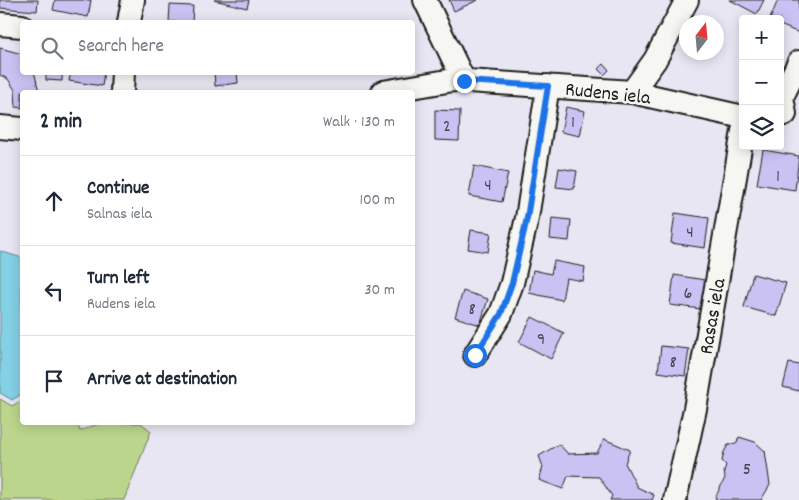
<!DOCTYPE html>
<meta charset="utf-8">
<style>
body{margin:0;font-family:Dekko,sans-serif;background:#f6f6f7;color:#1f2937}
.controls{position:absolute;right:15px;top:15px;display:grid;overflow:hidden;border-radius:5px;box-shadow:0 2px 12px #0003}
.controls button{width:45px;height:45px;display:grid;place-items:center;padding:0;border:0;border-bottom:1px solid #e0e1e3;background:#fff;color:#1f2937;font:25px sans-serif}
.compass{position:absolute;left:679px;top:15px;width:45px;height:45px;border-radius:50%;background:#fff;box-shadow:0 2px 12px #0003;rotate:16deg}
.stop{position:absolute;width:15px;height:15px;margin:-11px;border:4px solid #1a73e8;border-radius:50%;background:#fff}
.stop.end{background:#1a73e8;border-color:#fff;box-shadow:0 1px 5px #0008}
.list{margin:0;padding:0;list-style:none}
h2{display:flex;justify-content:space-between;align-items:center;height:65px;margin:0;padding:0 20px;font-size:21px}
h2 small{font-size:16px;font-weight:400;color:#747a83}
.list li{display:grid;grid-template-columns:32px 1fr auto;gap:15px;align-items:center;box-sizing:border-box;height:90px;padding:0 20px;border-top:1px solid #e0e1e3}
.list b{display:block;font-size:19px;white-space:nowrap}
.list p{margin:0;font-size:16px;white-space:nowrap;color:#747a83}
.list em{font-size:16px;font-style:normal;color:#747a83}
.icon{flex:none;width:28px;height:28px;fill:none;stroke:currentColor;stroke-width:2;stroke-linecap:round;stroke-linejoin:round}
.map{position:relative;flex:none;width:799px;height:500px;overflow:hidden}
.search{position:absolute;background:#fff;box-shadow:0 2px 12px #0003;left:20px;top:20px;width:395px;height:55px;display:flex;align-items:center;gap:12px;box-sizing:border-box;padding:0 18px;border-radius:5px;color:#747a83;font-size:19px}
.panel{position:absolute;background:#fff;box-shadow:0 2px 12px #0003;left:20px;top:90px;width:395px;height:335px;border-radius:5px}
.map>svg:first-child{display:block}
.green{fill:#bbd58c;stroke:#6c7854}
.water{fill:#84d0e4;stroke:#5a8894}
.building{fill:#cbc2f4;stroke:#1c1c1c}
.lines{fill:none;stroke-linecap:round;stroke-linejoin:round}
.minor-casing{stroke:#1c1c1c;stroke-width:26}
.minor{stroke:#f6f6f2;stroke-width:22}
.route{stroke:#1a73e8;stroke-width:6}
.labels{text-anchor:middle;stroke-width:5;stroke-linejoin:round;paint-order:stroke}
.number-label{font-size:18px;fill:#484652}
.street-label{font-size:20px;fill:#1c1c1c;stroke:#f6f6f2}
</style>
<div class="map">
<svg width="799" height="500" viewBox="0 0 799 500">
<rect width="100%" height="100%" fill="#e9e6f3"/>
<filter id="ink" filterUnits="userSpaceOnUse"><feTurbulence type="fractalNoise" baseFrequency=".02" numOctaves="2"/><feDisplacementMap in="SourceGraphic" scale="10" xChannelSelector="R" yChannelSelector="G"/><feConvolveMatrix kernelMatrix="1 2 1 2 8 2 1 2 1" color-interpolation-filters="sRGB"/></filter>
<g filter="url(#ink)">
<path class="green" d="M 0,399 L 12,406 L 22,400 L 22,422 L 77,423 L 80,431 L 100,423 L 141,423 L 151,431 L 124,500 L 0,500 Z"/>
<path class="water" d="M 0,251 L 22,258 L 22,394 L 12,400 L 0,393 Z"/>
<path class="building" d="M 0,0 L 38,0 L 37,11 L 0,8 Z
M 55,0 L 91,0 L 88,17 L 53,10 Z
M 214,0 L 249,0 L 247,8 Z
M 449,0 L 478,0 L 454,11 Z
M 730,0 L 764,0 L 757,14 Z
M 778,0 L 799,0 L 799,33 L 780,25 L 780,19 L 770,19 Z
M 170,5 L 193,6 L 192,22 L 169,22 Z
M 0,48 L 22,54 L 22,72 L 34,72 L 35,75 L 39,92 L 22,92 L 22,108 L 16,107 L 15,90 L 8,79 L 0,75 Z
M 604,64 L 609,70 L 604,75 L 598,69 Z
M 46,72 L 62,72 L 62,81 L 46,80 Z
M 71,72 L 104,72 L 102,86 L 69,81 Z
M 214,72 L 237,72 L 238,83 L 215,86 Z
M 566,107 L 585,111 L 580,136 L 561,132 Z
M 435,110 L 460,111 L 459,141 L 435,140 Z
M 763,150 L 799,156 L 795,190 L 757,184 Z
M 474,166 L 508,173 L 502,202 L 469,196 Z
M 559,168 L 577,171 L 574,189 L 556,187 Z
M 675,213 L 709,218 L 705,248 L 671,243 Z
M 552,218 L 571,220 L 569,241 L 550,239 Z
M 471,230 L 491,233 L 488,252 L 468,249 Z
M 554,261 L 585,267 L 583,281 L 566,278 L 562,300 L 529,293 L 533,270 L 551,274 Z
M 753,274 L 786,283 L 776,316 L 744,307 Z
M 674,275 L 705,280 L 701,309 L 670,305 Z
M 463,291 L 488,299 L 480,325 L 455,317 Z
M 532,317 L 564,333 L 551,359 L 519,342 Z
M 661,346 L 689,349 L 685,376 L 658,372 Z
M 789,363 L 799,365 L 799,391 L 783,387 Z
M 739,437 L 755,442 L 765,451 L 770,485 L 761,500 L 719,500 L 715,498 L 725,478 L 724,471 L 726,465 L 722,461 L 724,452 L 728,445 L 736,444 Z
M 604,439 L 630,450 L 625,463 L 637,487 L 654,495 L 652,500 L 610,500 L 612,496 L 599,477 L 568,476 L 563,489 L 539,480 L 543,467 L 539,456 L 559,444 L 568,454 L 597,453 Z"/>
<g class="lines">
<g class="minor-casing">
<path id="minor" d="M 425,0 L 464,81
M 129,22 L 133,0
M 0,24 L 22,26
M 122,92 L 123,72
M 383,92 L 453,80 L 632,92 L 743,117
M 632,92 L 655,60 L 687,0
M 785,114 L 782,97 L 799,62
M 0,127 L 22,129
M 475,355 L 501,314 L 512,283 L 527,218 L 548,86
M 675,500 L 695,409 L 743,131"/>
</g>
<use href="#minor" class="minor"/>
</g>
</g>
<g class="lines" filter="url(#ink)">
<path class="route" d="M 464,81 L 548,86 L 527,218 L 512,283 L 501,314 L 475,355"/>
</g>
<g class="labels">
<g class="number-label">
<text x="573" y="127">1</text>
<text x="447" y="131">2</text>
<text x="778" y="181">1</text>
<text x="488" y="190">4</text>
<text x="690" y="237">4</text>
<text x="688" y="298">6</text>
<text x="472" y="314">8</text>
<text x="541" y="344">9</text>
<text x="673" y="367">8</text>
<text x="747" y="474">5</text>
</g>
<g class="street-label">
<text transform="translate(608 92) rotate(6)" y="7">Rudens iela</text>
<text transform="translate(711 316) rotate(-80)" y="7">Rasas iela</text>
</g>
</g>
</svg>
<div class="controls">
<button>+</button>
<button>−</button>
<button><svg class="icon" aria-label="layers" viewBox="0 0 24 24"><path d="M12 4l9 5-9 5-9-5zM3 14l9 5 9-5"/></svg></button>
</div>
<svg class="compass" viewBox="-18 -18 36 36"><path d="M0-13l5 13h-10z" fill="#e53935"/><path d="M0 13l5-13h-10z" fill="#747a83"/></svg>
<div class="stop" style="left:475px;top:355px"></div>
<div class="stop end" style="left:464px;top:81px"></div>
<div class="search"><svg class="icon" aria-label="search" viewBox="0 0 24 24"><circle cx="10" cy="10" r="6"/><path d="M15 15l6 6"/></svg>Search here</div>
<section class="panel">
<h2>2 min<small>Walk · 130 m</small></h2>
<ul class="list">
<li><svg class="icon" aria-label="ahead" viewBox="0 0 24 24"><path d="M12 20V5M6 11l6-6 6 6"/></svg><div><b>Continue</b><p>Salnas iela</p></div><em>100 m</em></li>
<li><svg class="icon" aria-label="left" viewBox="0 0 24 24"><path d="M17 20v-9H6M10 6l-5 5 5 5"/></svg><div><b>Turn left</b><p>Rudens iela</p></div><em>30 m</em></li>
<li><svg class="icon" aria-label="arrive" viewBox="0 0 24 24"><path d="M6 21V4h12l-3 4 3 4H6"/></svg><div><b>Arrive at destination</b></div></li>
</ul>
</section>
</div>
